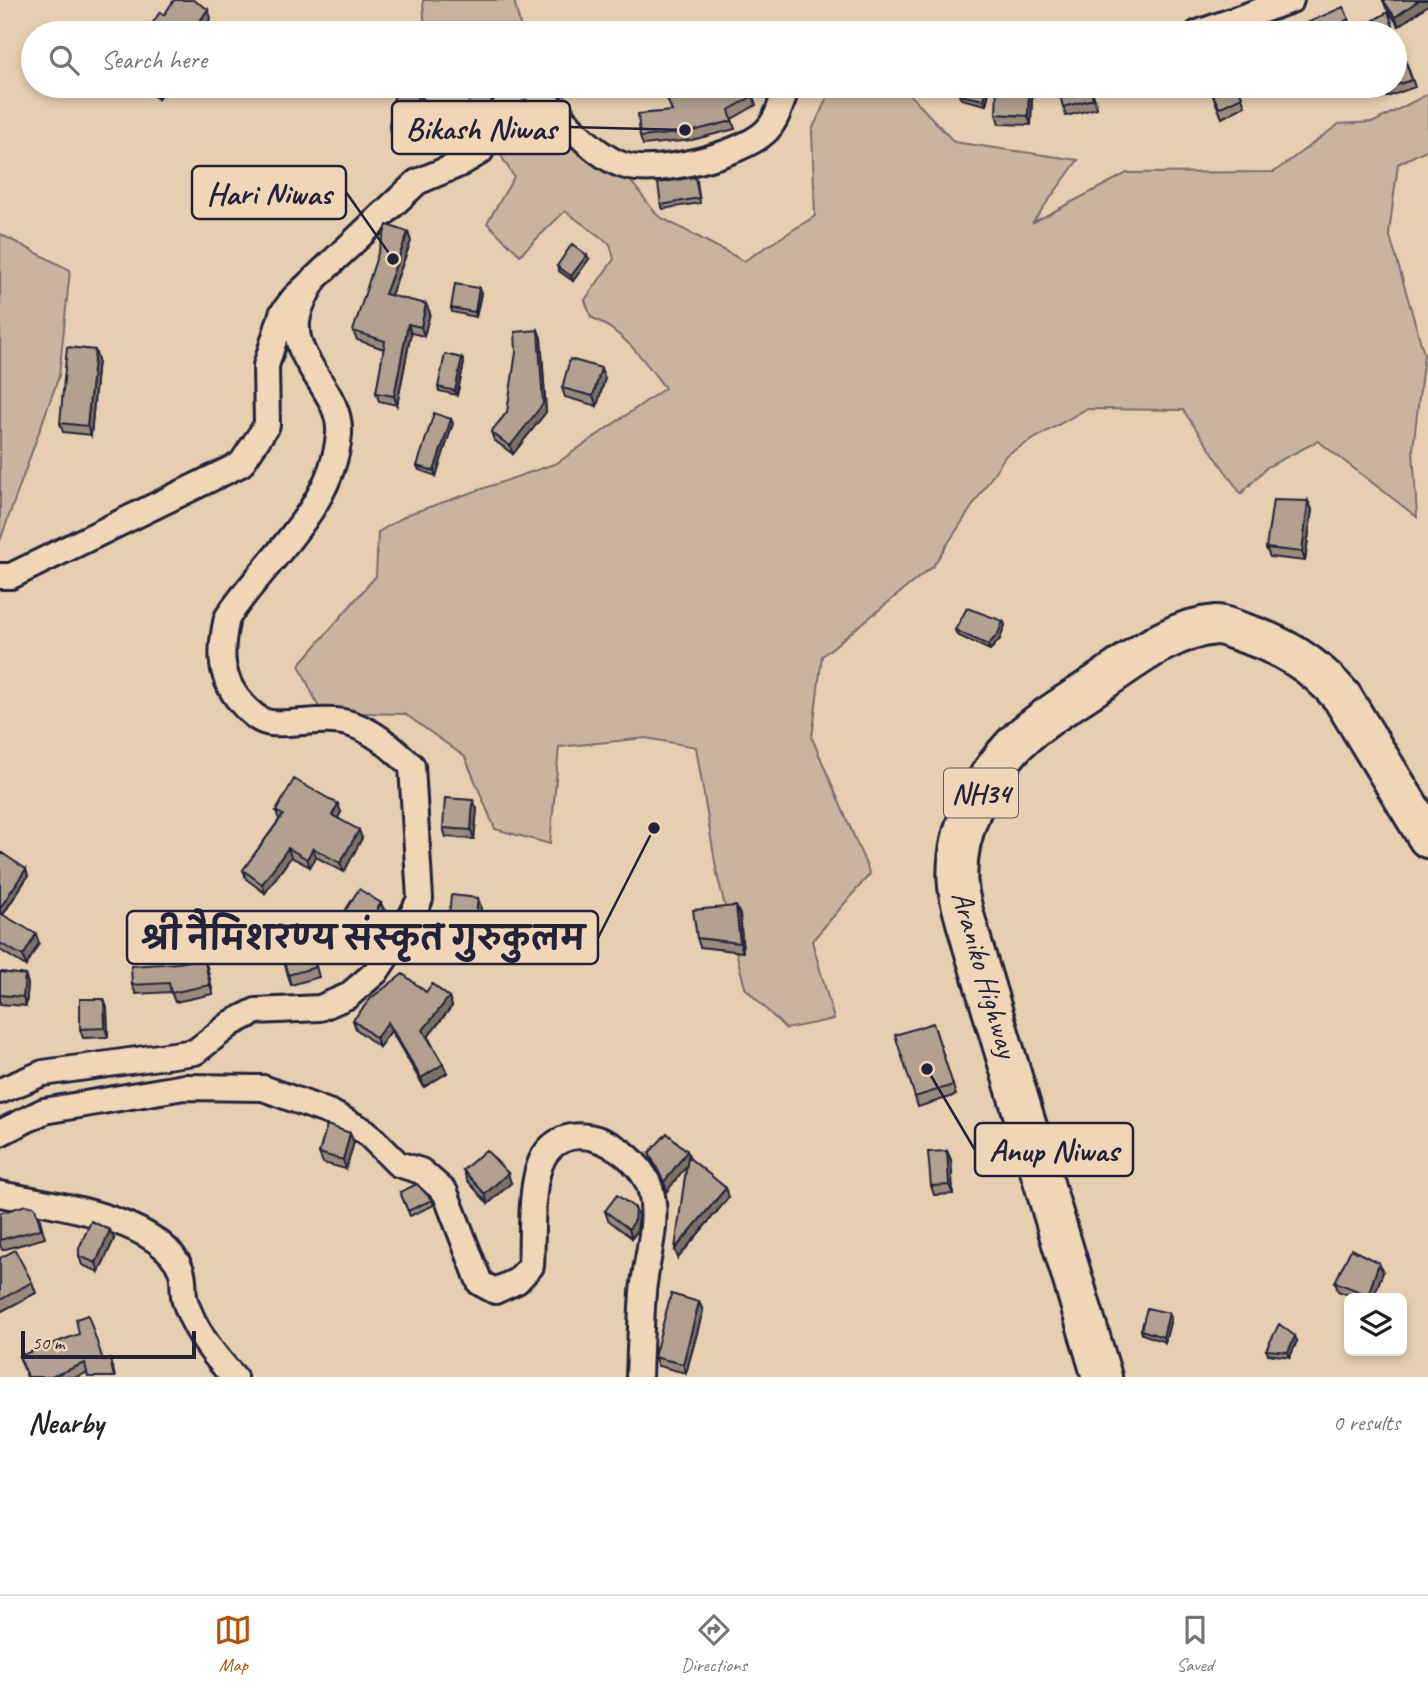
<!DOCTYPE html>
<meta charset="utf-8">
<style>
body{margin:0;font-family:Caveat,"Playpen Sans Deva",sans-serif;background:#f2f2f2;color:#222}
.controls{position:absolute;right:21px;bottom:21px;display:grid;overflow:hidden;border-radius:10px;box-shadow:0 4px 10px #0003}
.controls button{width:63px;height:63px;display:grid;place-items:center;padding:0;border:0;border-bottom:2px solid #e0e0e0;background:#fff;color:#222;font:35px sans-serif}
.scale{position:absolute;left:21px;bottom:18px;width:175px;box-sizing:border-box;padding-left:7px;border:4px solid #22223b;border-top:0;font-size:19px;line-height:24px;white-space:nowrap;color:#22223b;-webkit-text-stroke:5px #eed6b6;paint-order:stroke}
.list{margin:0;padding:0;list-style:none}
h2{display:flex;justify-content:space-between;align-items:center;height:91px;margin:0;padding:0 28px;font-size:30px}
h2 small{font-size:23px;font-weight:400;color:#767676}
.icon{flex:none;width:38px;height:38px;fill:none;stroke:currentColor;stroke-width:2;stroke-linecap:round;stroke-linejoin:round}
.map{position:relative;flex:none;width:1428px;height:1377px;overflow:hidden}
.search{position:absolute;background:#fff;box-shadow:0 4px 10px #0003;left:21px;right:21px;top:21px;height:77px;display:flex;align-items:center;gap:18px;box-sizing:border-box;padding:0 24px;border-radius:38px;color:#767676;font-size:26px}
.sheet{height:217px;background:#fff}
nav{display:flex;justify-content:space-around;align-items:center;box-sizing:border-box;height:98px;border-top:2px solid #e0e0e0;background:#fff;font-size:19px;color:#767676}
nav a{display:grid;justify-items:center;gap:4px}
nav .on{color:#b45309}
.map>svg:first-child{display:block}
.green{fill:#c9b59f;stroke:#766c6d;stroke-width:2}
.lines{fill:none;stroke-linecap:round;stroke-linejoin:round}
.minor-casing{stroke:#22223b;stroke-width:30}
.trunk-casing{stroke:#22223b;stroke-width:44}
.minor{stroke:#eed6b6;stroke-width:24}
.trunk{stroke:#eed6b6;stroke-width:38}
.wall{fill:#998a7d;stroke:#22223b;stroke-width:2}
.shaded-wall{fill:#7d7166;stroke:#22223b;stroke-width:2}
.building{fill:#b2a191;stroke:#22223b;stroke-width:2}
.labels{text-anchor:middle;stroke-width:5;stroke-linejoin:round;paint-order:stroke}
.shield{fill:#eed6b6;stroke:#5f5860;stroke-width:2}
.shield-label{font-size:28px;font-weight:bold;fill:#22223b}
.street-label{font-size:30px;fill:#22223b;stroke:#eed6b6}
.leader{fill:none;stroke:#22223b;stroke-width:2.5}
.callout-dot{fill:#22223b;stroke:#eed6b6;stroke-width:2.5}
.callout{fill:#eed6b6;stroke:#22223b;stroke-width:2.5}
.callout-label{font-size:32px;text-anchor:middle;font-weight:bold;fill:#22223b}
</style>
<div class="map">
<svg width="1428" height="1377" viewBox="0 0 1428 1377">
<rect width="100%" height="100%" fill="#e6cfb1"/>
<filter id="ink" filterUnits="userSpaceOnUse"><feTurbulence type="fractalNoise" baseFrequency=".0143" numOctaves="2"/><feDisplacementMap in="SourceGraphic" scale="14" xChannelSelector="R" yChannelSelector="G"/><feConvolveMatrix kernelMatrix="1 2 1 2 8 2 1 2 1" color-interpolation-filters="sRGB"/></filter>
<g filter="url(#ink)">
<path class="green" d="M 423,0 L 514,0 L 522,33 L 425,33 Z
M 459,86 L 557,86 L 658,216 L 744,261 L 815,216 L 812,130 L 832,87 L 903,87 L 954,142 L 1078,160 L 1032,223 L 1127,173 L 1274,172 L 1339,124 L 1374,122 L 1428,94 L 1428,149 L 1398,164 L 1389,233 L 1424,354 L 1413,449 L 1417,517 L 1318,441 L 1267,467 L 1241,494 L 1183,410 L 1086,409 L 1006,455 L 933,566 L 822,656 L 812,738 L 870,874 L 812,941 L 834,1019 L 786,1029 L 745,988 L 717,874 L 696,747 L 646,738 L 559,747 L 550,844 L 495,829 L 465,757 L 405,714 L 321,712 L 299,665 L 376,576 L 378,532 L 409,514 L 557,463 L 665,388 C 643,359 625,333 591,317 L 585,300 L 614,259 L 610,244 L 565,211 L 520,255 L 487,223 L 514,177 Z
M 0,234 L 70,270 L 59,376 L 0,541 Z"/>
<g class="lines">
<g class="minor-casing">
<path id="minor" d="M 1198,33 L 1291,0
M 0,576 L 11,576 L 241,464 L 267,425 L 266,366 L 282,314 L 294,298 L 417,182 L 460,164 L 480,152 L 512,93 L 523,86 L 533,88 C 557,111 594,158 626,166 C 659,175 739,155 764,133 C 777,122 782,101 787,86
M 0,1091 L 43,1073 L 195,1052 L 232,1023 L 256,1011 L 320,1008 L 348,996 L 376,972 L 406,927 L 420,899 L 412,766 C 393,749 376,732 351,724 C 328,716 296,725 271,723 C 260,722 252,714 245,707 C 219,680 219,653 227,618 C 265,560 333,509 339,434 C 342,390 288,360 298,316 C 300,304 307,293 313,282
M 0,1133 L 44,1111 L 184,1087 L 263,1088 L 331,1113 L 366,1132 L 398,1164 L 421,1171 L 445,1192 L 480,1283 L 495,1291 L 517,1281 L 531,1266 C 533,1236 529,1181 544,1156 C 572,1112 640,1150 651,1191 C 659,1223 646,1259 643,1292 C 641,1320 640,1349 639,1377
M 0,1194 C 49,1204 160,1217 181,1270 C 185,1279 182,1291 185,1301 C 194,1329 214,1356 234,1377"/>
</g>
<g class="trunk-casing">
<path id="trunk" d="M 1102,1377 L 972,943 C 967,924 960,905 958,886 C 953,836 979,783 1013,746 C 1038,720 1073,701 1103,680 C 1137,657 1173,628 1216,625 C 1224,625 1234,630 1241,632 C 1282,645 1314,664 1342,697 L 1428,838"/>
</g>
<use href="#minor" class="minor"/>
<use href="#trunk" class="trunk"/>
</g>
<path class="wall" d="M 1383,0 L 1428,0 L 1428,5 L 1399,26 L 1386,8 Z
M 1388,12 L 1415,87 L 1387,97 L 1383,86 L 1395,33 L 1363,33 L 1361,28 Z
M 1349,19 L 1352,28 L 1343,33 L 1247,33 L 1289,31 Z
M 138,86 L 167,86 L 158,99 Z
M 1029,86 L 1032,94 L 1031,125 L 999,124 L 996,114 Z
M 1058,86 L 1091,86 L 1097,108 L 1066,116 Z
M 1123,86 L 1150,86 L 1124,90 Z
M 1209,86 L 1238,86 L 1245,106 L 1222,118 Z
M 990,87 L 986,105 L 961,99 L 959,95 Z
M 753,96 L 756,105 L 732,119 L 735,129 L 692,140 L 643,145 L 640,137 L 671,111 Z
M 423,100 L 415,140 L 392,136 L 389,126 Z
M 697,181 L 700,203 L 663,209 L 661,205 Z
M 411,241 L 391,296 L 426,304 L 430,313 L 424,336 L 411,333 L 397,405 L 379,401 L 376,393 L 384,349 L 357,340 L 353,331 Z
M 589,259 L 573,281 L 559,271 L 557,266 Z
M 481,293 L 476,317 L 452,312 L 451,308 Z
M 538,330 L 541,338 L 546,412 L 513,454 L 494,440 L 491,432 L 507,412 Z
M 462,358 L 464,363 L 457,395 L 439,391 L 438,387 Z
M 98,359 L 91,435 L 63,432 L 60,423 Z
M 605,378 L 597,406 L 565,397 L 562,388 Z
M 453,423 L 436,476 L 419,470 L 417,466 Z
M 1308,501 L 1312,510 L 1305,561 L 1270,557 L 1266,548 Z
M 1003,621 L 1005,625 L 1000,639 L 990,650 L 957,635 L 955,630 Z
M 477,809 L 474,839 L 446,837 L 443,828 Z
M 276,811 L 341,812 L 338,818 L 362,838 L 344,872 L 316,857 L 310,867 L 291,857 L 265,893 L 246,879 L 243,870 L 279,820 Z
M 0,856 L 28,876 L 3,915 L 39,943 L 26,966 L 0,950 Z
M 481,907 L 476,949 L 450,946 L 447,937 Z
M 384,910 L 355,954 L 333,940 L 331,933 Z
M 740,915 L 743,952 L 700,947 L 697,938 Z
M 309,940 L 319,977 L 291,985 L 288,975 Z
M 207,967 L 213,994 L 175,1002 L 171,992 L 136,994 L 132,985 Z
M 0,972 L 25,975 L 28,984 L 26,1006 L 0,1004 Z
M 426,992 L 449,997 L 452,1006 L 428,1037 L 447,1073 L 424,1087 L 391,1031 L 379,1047 L 356,1029 L 353,1020 Z
M 107,1008 L 108,1037 L 83,1038 L 80,1029 Z
M 936,1032 L 956,1095 L 918,1107 L 915,1097 Z
M 354,1142 L 346,1169 L 323,1163 L 319,1153 Z
M 947,1151 L 951,1160 L 953,1194 L 934,1195 L 931,1186 Z
M 649,1153 L 690,1159 L 729,1197 L 678,1258 L 686,1166 L 667,1191 L 653,1162 Z
M 463,1170 L 511,1183 L 488,1204 L 467,1180 Z
M 400,1192 L 432,1200 L 434,1205 L 410,1216 Z
M 605,1211 L 639,1217 L 637,1231 L 632,1238 L 608,1220 Z
M 0,1213 L 39,1216 L 45,1238 L 2,1250 L 0,1244 Z
M 114,1239 L 99,1272 L 82,1265 L 79,1256 Z
M 0,1258 L 32,1282 L 36,1293 L 0,1312 Z
M 1383,1272 L 1373,1298 L 1356,1298 L 1338,1291 L 1335,1282 Z
M 699,1302 L 703,1311 L 686,1373 L 658,1366 L 654,1357 Z
M 1169,1313 L 1171,1318 L 1165,1342 L 1142,1334 L 1141,1330 Z
M 1297,1341 L 1290,1357 L 1268,1354 L 1266,1350 Z
M 19,1356 L 103,1360 L 113,1368 L 115,1377 L 88,1377 L 87,1373 L 76,1377 L 27,1377 Z"/>
<path class="shaded-wall" d="M 1419,0 L 1428,0 L 1428,5 L 1399,26 L 1395,17 Z
M 208,9 L 211,18 L 201,33 L 192,33 Z
M 157,86 L 167,86 L 158,99 L 155,90 Z
M 987,86 L 989,86 L 990,87 L 986,105 L 984,100 Z
M 1029,86 L 1032,94 L 1031,125 L 1028,116 Z
M 419,91 L 423,100 L 415,140 L 412,131 Z
M 408,232 L 411,241 L 388,303 L 385,294 Z
M 587,255 L 589,259 L 573,281 L 571,276 Z
M 479,288 L 481,293 L 476,317 L 475,312 Z
M 426,304 L 430,313 L 424,336 L 421,327 Z
M 408,324 L 411,333 L 397,405 L 394,396 Z
M 538,330 L 541,338 L 546,412 L 513,454 L 510,446 Z
M 95,350 L 98,359 L 91,435 L 87,426 Z
M 462,358 L 464,363 L 457,395 L 455,391 Z
M 601,368 L 605,378 L 597,406 L 593,396 Z
M 451,419 L 453,423 L 436,476 L 434,471 Z
M 1308,501 L 1312,510 L 1305,561 L 1302,552 Z
M 1003,621 L 1005,625 L 1000,639 L 990,650 L 988,645 Z
M 473,800 L 477,809 L 474,839 L 471,830 Z
M 338,804 L 341,812 L 335,823 L 332,815 Z
M 359,830 L 362,838 L 344,872 L 340,863 Z
M 288,848 L 291,857 L 265,893 L 262,884 Z
M 313,848 L 316,857 L 310,867 L 307,859 Z
M 26,869 L 28,876 L 1,917 L 0,908 Z
M 478,898 L 481,907 L 476,949 L 473,940 Z
M 381,903 L 384,910 L 355,954 L 352,947 Z
M 736,906 L 740,915 L 743,952 L 740,943 Z
M 36,934 L 39,943 L 26,966 L 23,956 Z
M 204,958 L 207,967 L 213,994 L 210,985 Z
M 25,975 L 28,984 L 26,1006 L 23,997 Z
M 449,997 L 452,1006 L 426,1039 L 423,1030 Z
M 104,999 L 107,1008 L 108,1037 L 105,1028 Z
M 388,1022 L 391,1031 L 379,1047 L 376,1038 Z
M 443,1064 L 447,1073 L 424,1087 L 421,1078 Z
M 350,1133 L 354,1142 L 346,1169 L 343,1160 Z
M 687,1151 L 691,1160 L 667,1191 L 664,1182 Z
M 947,1151 L 951,1160 L 953,1194 L 949,1185 Z
M 508,1173 L 511,1183 L 488,1204 L 485,1194 Z
M 726,1188 L 729,1197 L 678,1258 L 675,1249 Z
M 635,1208 L 639,1217 L 637,1231 L 632,1238 L 629,1229 Z
M 110,1230 L 114,1239 L 99,1272 L 96,1263 Z
M 1379,1263 L 1383,1272 L 1373,1298 L 1369,1298 L 1368,1295 Z
M 699,1302 L 703,1311 L 686,1373 L 683,1364 Z
M 1169,1313 L 1171,1318 L 1165,1342 L 1163,1337 Z
M 1295,1336 L 1297,1341 L 1290,1357 L 1288,1352 Z"/>
<path class="building" d="M 174,0 L 193,0 L 208,9 L 192,33 L 146,33 L 160,12 L 164,15 Z
M 1383,0 L 1419,0 L 1395,17 Z
M 1343,7 L 1349,19 L 1323,33 L 1247,33 L 1287,25 L 1289,31 Z
M 1388,12 L 1412,80 L 1384,89 L 1383,86 L 1395,86 L 1395,33 L 1365,33 L 1361,28 Z
M 148,86 L 157,86 L 155,90 Z
M 662,86 L 747,86 L 753,96 L 729,110 L 732,121 L 689,132 L 640,137 L 638,114 L 672,111 Z
M 961,86 L 987,86 L 984,100 L 959,95 Z
M 997,86 L 1029,86 L 1028,116 L 996,114 Z
M 1058,86 L 1090,86 L 1093,99 L 1063,107 Z
M 1209,86 L 1238,86 L 1242,97 L 1219,108 Z
M 396,87 L 419,91 L 412,131 L 389,126 Z
M 695,177 L 699,198 L 661,205 L 658,183 Z
M 387,225 L 408,232 L 385,294 L 426,304 L 421,327 L 408,324 L 394,396 L 376,393 L 385,341 L 353,331 Z
M 572,244 L 587,255 L 571,276 L 557,266 Z
M 455,284 L 479,288 L 475,312 L 451,308 Z
M 538,330 L 543,404 L 510,446 L 491,432 L 507,412 L 516,352 L 515,332 Z
M 67,347 L 95,350 L 87,426 L 60,423 Z
M 445,354 L 462,358 L 455,391 L 438,387 Z
M 570,359 L 601,368 L 593,396 L 562,388 Z
M 434,413 L 451,419 L 434,471 L 417,466 Z
M 1273,500 L 1308,501 L 1302,552 L 1266,548 Z
M 967,608 L 1003,621 L 998,634 L 988,645 L 955,630 Z
M 294,779 L 338,804 L 332,815 L 359,830 L 340,863 L 313,848 L 307,859 L 288,848 L 262,884 L 243,870 L 283,815 L 276,811 Z
M 445,798 L 473,800 L 471,830 L 443,828 Z
M 2,853 L 26,869 L 0,908 L 0,856 Z
M 359,889 L 381,903 L 352,947 L 331,933 Z
M 451,895 L 478,898 L 473,940 L 447,937 Z
M 736,906 L 740,943 L 697,938 L 693,910 Z
M 0,913 L 36,934 L 23,956 L 0,943 Z
M 305,931 L 316,967 L 288,975 L 277,939 Z
M 204,958 L 210,985 L 171,993 L 169,983 L 132,985 L 131,966 L 179,963 Z
M 0,972 L 25,975 L 23,997 L 0,995 Z
M 403,974 L 426,992 L 432,984 L 449,997 L 423,1030 L 443,1064 L 421,1078 L 388,1022 L 376,1038 L 353,1020 L 371,998 Z
M 80,999 L 104,999 L 105,1028 L 80,1029 Z
M 933,1023 L 953,1085 L 915,1097 L 895,1035 Z
M 327,1125 L 350,1133 L 343,1160 L 319,1153 Z
M 667,1133 L 687,1151 L 664,1182 L 649,1153 Z
M 486,1150 L 508,1173 L 485,1194 L 463,1170 Z
M 947,1151 L 949,1185 L 931,1186 L 928,1152 Z
M 688,1157 L 726,1188 L 675,1249 L 682,1197 Z
M 417,1184 L 432,1200 L 408,1211 L 400,1192 Z
M 617,1195 L 635,1208 L 634,1222 L 629,1229 L 605,1211 Z
M 26,1205 L 35,1207 L 41,1229 L 0,1240 L 0,1213 Z
M 91,1221 L 110,1230 L 96,1263 L 79,1256 L 79,1248 Z
M 1351,1249 L 1379,1263 L 1368,1295 L 1335,1282 Z
M 15,1250 L 32,1282 L 0,1300 L 0,1258 Z
M 671,1294 L 699,1302 L 683,1364 L 654,1357 Z
M 1147,1308 L 1169,1313 L 1163,1337 L 1141,1330 Z
M 88,1315 L 103,1360 L 110,1359 L 114,1377 L 88,1377 L 85,1363 L 51,1377 L 28,1377 L 19,1356 L 79,1334 L 76,1319 Z
M 1279,1324 L 1295,1336 L 1288,1352 L 1266,1350 Z"/>
</g>
<g class="labels">
<rect class="shield" x="944" y="768.5" width="74" height="49" rx="5"/>
<g class="shield-label">
<text x="981" y="803">NH34</text>
</g>
<g class="street-label">
<text transform="translate(985 974) rotate(74)" y="10">Araniko Highway</text>
</g>
</g>
<path class="leader" d="M685 130L570 127M393 259L346 192M654 828L598 938M927 1069L975 1150"/>
<g class="callout-dot">
<circle cx="685" cy="130" r="7"/>
<circle cx="393" cy="259" r="7"/>
<circle cx="654" cy="828" r="7"/>
<circle cx="927" cy="1069" r="7"/>
</g>
<g class="callout">
<rect x="392" y="101" width="178" height="53" rx="7"/>
<rect x="192" y="166" width="154" height="53" rx="7"/>
<rect x="127" y="911" width="471" height="53" rx="7"/>
<rect x="975" y="1123" width="158" height="53" rx="7"/>
</g>
<g class="callout-label">
<text x="481" y="139">Bikash Niwas</text>
<text x="269" y="204">Hari Niwas</text>
<text x="363" y="949">श्री नैमिशरण्य संस्कृत गुरुकुलम</text>
<text x="1054" y="1161">Anup Niwas</text>
</g>
</svg>
<div class="controls">
<button><svg class="icon" aria-label="layers" viewBox="0 0 24 24"><path d="M12 4l9 5-9 5-9-5zM3 14l9 5 9-5"/></svg></button>
</div>
<div class="scale">50 m</div>
<div class="search"><svg class="icon" aria-label="search" viewBox="0 0 24 24"><circle cx="10" cy="10" r="6"/><path d="M15 15l6 6"/></svg>Search here</div>
</div>
<section class="sheet">
<h2>Nearby<small>0 results</small></h2>
<ul class="list">
</ul>
</section>
<nav>
<a class="on"><svg class="icon" aria-label="map" viewBox="0 0 24 24"><path d="M3 6l6-2 6 2 6-2v14l-6 2-6-2-6 2zM9 4v14M15 6v14"/></svg>Map</a>
<a><svg class="icon" aria-label="directions" viewBox="0 0 24 24"><path d="M12 3l9 9-9 9-9-9zM9 14v-3h6M13 9l2 2-2 2"/></svg>Directions</a>
<a><svg class="icon" aria-label="saved" viewBox="0 0 24 24"><path d="M7 4h10v16l-5-4-5 4z"/></svg>Saved</a>
</nav>
